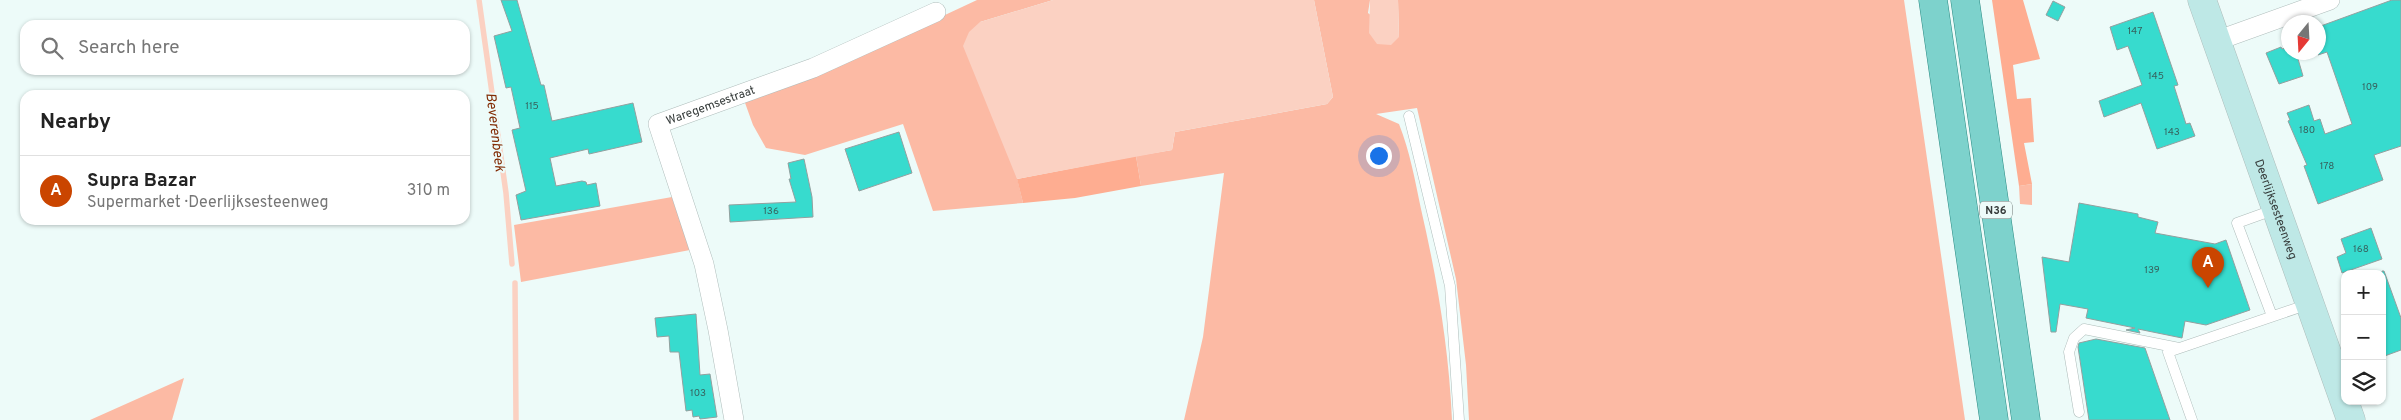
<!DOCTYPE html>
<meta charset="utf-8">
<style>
body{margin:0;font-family:Overpass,sans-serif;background:#f2f2f2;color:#222}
.controls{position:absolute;right:15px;bottom:15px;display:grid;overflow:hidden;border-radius:10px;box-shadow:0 1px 4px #0004}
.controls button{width:45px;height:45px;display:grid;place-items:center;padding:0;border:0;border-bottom:1px solid #e0e0e0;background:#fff;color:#222;font:25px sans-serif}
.compass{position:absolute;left:2281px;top:15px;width:45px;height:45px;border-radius:50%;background:#fff;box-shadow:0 1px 4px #0004;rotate:198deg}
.you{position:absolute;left:1378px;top:155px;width:18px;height:18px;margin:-12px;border:4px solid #fff;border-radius:50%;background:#1a73e8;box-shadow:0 0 0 8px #1a73e833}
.badge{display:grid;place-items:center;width:32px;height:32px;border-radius:50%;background:#ca4500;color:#fff;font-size:16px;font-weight:700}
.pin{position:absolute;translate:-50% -41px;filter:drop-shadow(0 1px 2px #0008)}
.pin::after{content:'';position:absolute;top:26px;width:18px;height:15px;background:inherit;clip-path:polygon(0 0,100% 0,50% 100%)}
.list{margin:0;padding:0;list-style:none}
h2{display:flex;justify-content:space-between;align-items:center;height:65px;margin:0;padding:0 20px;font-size:21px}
h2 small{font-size:16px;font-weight:400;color:#767676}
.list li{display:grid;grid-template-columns:32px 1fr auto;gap:15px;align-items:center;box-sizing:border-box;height:70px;padding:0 20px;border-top:1px solid #e0e0e0}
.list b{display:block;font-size:19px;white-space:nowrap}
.list p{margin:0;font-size:16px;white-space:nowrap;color:#767676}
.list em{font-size:16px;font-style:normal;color:#767676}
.icon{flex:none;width:28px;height:28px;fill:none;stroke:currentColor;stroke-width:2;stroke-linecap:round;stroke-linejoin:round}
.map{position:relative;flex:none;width:2401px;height:420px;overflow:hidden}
.search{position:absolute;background:#fff;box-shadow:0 1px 4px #0004;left:20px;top:20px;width:450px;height:55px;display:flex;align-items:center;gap:12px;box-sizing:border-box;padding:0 18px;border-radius:15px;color:#767676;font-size:19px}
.panel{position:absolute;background:#fff;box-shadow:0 1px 4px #0004;left:20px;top:90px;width:450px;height:135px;border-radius:15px}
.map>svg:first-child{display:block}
.green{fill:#fcbaa4}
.forest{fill:#fead91}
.water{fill:#fbd1c2}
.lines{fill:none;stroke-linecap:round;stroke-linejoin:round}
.stream{stroke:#fbd1c2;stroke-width:5.5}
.building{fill:#37dbce;stroke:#93a09f}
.service-casing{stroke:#aebcba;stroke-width:11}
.minor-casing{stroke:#aebcba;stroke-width:20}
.secondary-casing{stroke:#aebcba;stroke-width:29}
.primary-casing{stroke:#2c8a83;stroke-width:29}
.service{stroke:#fff;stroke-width:10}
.minor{stroke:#fff;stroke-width:19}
.secondary{stroke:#bee8e6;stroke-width:28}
.primary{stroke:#7dd2cc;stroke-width:28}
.labels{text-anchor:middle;stroke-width:4;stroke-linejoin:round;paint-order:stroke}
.number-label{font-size:10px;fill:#36635f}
.shield{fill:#edfbf9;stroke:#6c7573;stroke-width:1}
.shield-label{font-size:11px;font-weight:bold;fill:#353b3a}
.street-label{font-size:12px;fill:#353b3a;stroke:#edfbf9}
.water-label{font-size:14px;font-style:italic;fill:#812a03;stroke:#edfbf9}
</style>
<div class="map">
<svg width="2401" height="420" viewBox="0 0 2401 420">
<rect width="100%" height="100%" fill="#edfbf9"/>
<path class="green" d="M 977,0 L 1053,0 L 980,22 L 1023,203 L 933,211 L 903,124 L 805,155 L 766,148 L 753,125 L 744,100 L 853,58 Z
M 1314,0 L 1370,0 L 1368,13 L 1399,37 L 1398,0 L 1904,0 L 1965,420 L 1469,420 L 1466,365 L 1456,279 L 1417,108 L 1376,114 L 1399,124 C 1410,152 1415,180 1421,209 C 1437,278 1449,349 1452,420 L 1184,420 L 1203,337 L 1224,173 L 1141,186 L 1136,156 L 1172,150 L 1175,132 L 1327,104 L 1333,97 Z
M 2032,184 L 2032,205 L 2020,204 L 2019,186 Z
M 672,197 L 690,250 L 521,282 L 514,225 Z
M 184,378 L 172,420 L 90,420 Z"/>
<path class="forest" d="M 1992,0 L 2023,0 L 2040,59 L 2013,65 L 2017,99 L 2031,98 L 2034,142 L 2024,143 L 2032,184 L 2019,186 Z
M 1136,156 L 1141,186 L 1075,198 L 1023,203 L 1017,179 Z"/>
<path class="water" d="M 1053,0 L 1314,0 L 1333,97 L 1327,104 L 1175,132 L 1172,150 L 1017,179 L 963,46 L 969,32 L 980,22 Z
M 1370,0 L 1398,0 L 1399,37 L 1391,45 L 1377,44 L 1369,33 Z"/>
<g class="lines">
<path class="stream" d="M 479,0 L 506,193 L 512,264
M 515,283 L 516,420"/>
</g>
<path class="building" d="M 501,0 L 517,0 L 541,85 L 544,85 L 552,121 L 633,103 L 642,142 L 589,154 L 588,149 L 550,158 L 556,186 L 582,181 L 586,182 L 587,185 L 596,183 L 600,206 L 521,220 L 516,195 L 526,191 L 512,130 L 520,128 L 511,87 L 506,88 L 494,36 L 512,31 Z
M 2392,0 L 2401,0 L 2401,146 L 2374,155 L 2383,180 L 2318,204 L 2304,166 L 2307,165 L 2288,121 L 2290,120 L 2287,113 L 2309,105 L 2314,121 L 2320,119 L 2325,134 L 2352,124 L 2327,52 L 2318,55 L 2318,27 Z
M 2053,1 L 2065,7 L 2058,21 L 2046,15 Z
M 2153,12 L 2178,85 L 2174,86 L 2186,124 L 2190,123 L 2195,136 L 2157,149 L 2141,103 L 2104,117 L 2099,101 L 2142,85 L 2128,46 L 2117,50 L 2110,27 Z
M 2281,47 L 2282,49 L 2288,47 L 2288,52 L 2296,52 L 2303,76 L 2279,84 L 2266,53 Z
M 899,132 L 912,173 L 859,191 L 845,149 Z
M 804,159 L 812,197 L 813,217 L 730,222 L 729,205 L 796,202 L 789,179 L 791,179 L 788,163 Z
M 2079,203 L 2138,214 L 2138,217 L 2158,222 L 2155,233 L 2215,244 L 2226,240 L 2250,310 L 2206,325 L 2185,321 L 2182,338 L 2138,329 L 2140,333 L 2126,330 L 2135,328 L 2086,318 L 2088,309 L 2060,304 L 2056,332 L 2051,332 L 2042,257 L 2069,262 Z
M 2371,228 L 2382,259 L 2342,273 L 2337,257 L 2346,253 L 2341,239 Z
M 2382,271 L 2384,271 L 2401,318 L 2401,350 L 2382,357 Z
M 696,314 L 700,375 L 710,374 L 717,417 L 700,419 L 699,416 L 693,417 L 692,410 L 686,411 L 679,352 L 670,352 L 669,336 L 657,337 L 655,318 Z
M 2096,339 L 2145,348 L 2170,420 L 2089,420 L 2078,347 L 2079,343 Z"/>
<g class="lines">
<g class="service-casing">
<path id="service" d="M 1409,116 L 1450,286 L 1459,420
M 2272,316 L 2237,223 L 2276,209
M 2079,412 L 2069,352 L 2074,338 L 2084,329 L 2179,348
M 2192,420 L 2168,352 L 2309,304"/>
</g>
<g class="minor-casing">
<g id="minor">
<path d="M 2216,41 L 2330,0"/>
<path id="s1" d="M 734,420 L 718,330 L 704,264 L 658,124 L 813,68 L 936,12"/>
</g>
</g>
<g class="secondary-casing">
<g id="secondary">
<path id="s2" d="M 2202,0 L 2351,420"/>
</g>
</g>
<g class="primary-casing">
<path id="primary" d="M 1933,0 L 1994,420
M 1965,0 L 2026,420"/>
</g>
<use href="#service" class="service"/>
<use href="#minor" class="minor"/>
<use href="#secondary" class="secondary"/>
<use href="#primary" class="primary"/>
</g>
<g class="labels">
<g class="number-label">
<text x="2135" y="34">147</text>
<text x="2156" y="79">145</text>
<text x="2370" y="90">109</text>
<text x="532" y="109">115</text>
<text x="2307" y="133">180</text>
<text x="2172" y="135">143</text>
<text x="2327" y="169">178</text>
<text x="771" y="214">136</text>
<text x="2361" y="252">168</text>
<text x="2152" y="273">139</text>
<text x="698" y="396">103</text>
</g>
<rect class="shield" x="1980" y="201.5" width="32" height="17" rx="4"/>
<g class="shield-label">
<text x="1996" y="214">N36</text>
</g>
<g class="street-label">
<text dy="4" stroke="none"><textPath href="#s1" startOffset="362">Waregemsestraat</textPath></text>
<text dy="4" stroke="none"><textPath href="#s2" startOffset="222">Deerlijksesteenweg</textPath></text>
</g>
<g class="water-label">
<text transform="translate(496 132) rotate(83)" y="5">Beverenbeek</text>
</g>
</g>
</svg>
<div class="controls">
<button>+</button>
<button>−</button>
<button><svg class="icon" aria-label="layers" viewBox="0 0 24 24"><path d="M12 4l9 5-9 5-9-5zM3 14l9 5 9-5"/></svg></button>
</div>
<svg class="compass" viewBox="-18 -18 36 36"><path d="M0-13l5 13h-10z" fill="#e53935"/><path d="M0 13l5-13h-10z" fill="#767676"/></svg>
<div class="you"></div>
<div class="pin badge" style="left:2208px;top:288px">A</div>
<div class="search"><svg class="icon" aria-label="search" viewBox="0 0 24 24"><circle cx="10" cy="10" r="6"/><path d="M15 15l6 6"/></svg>Search here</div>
<section class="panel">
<h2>Nearby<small></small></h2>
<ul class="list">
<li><span class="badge">A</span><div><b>Supra Bazar</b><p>Supermarket · Deerlijksesteenweg</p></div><em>310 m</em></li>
</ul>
</section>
</div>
